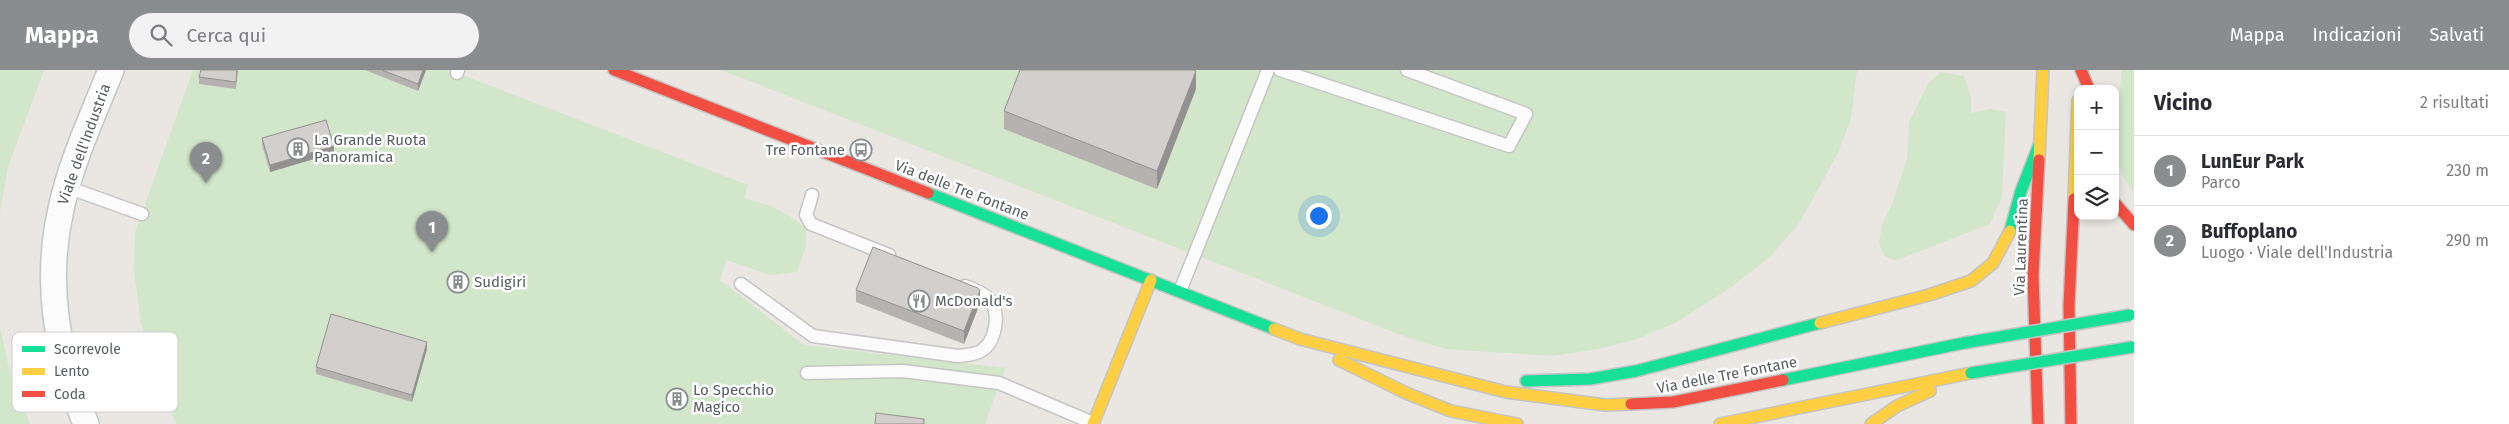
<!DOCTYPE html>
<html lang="it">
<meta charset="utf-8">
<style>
body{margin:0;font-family:"Fira Sans",sans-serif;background:#f2f2f3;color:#2b2b33}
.controls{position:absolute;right:15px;top:15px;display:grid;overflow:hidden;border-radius:10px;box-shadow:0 2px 8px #0003}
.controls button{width:45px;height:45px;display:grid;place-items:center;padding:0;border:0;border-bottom:1px solid #e1e1e2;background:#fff;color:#2b2b33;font:25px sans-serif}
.you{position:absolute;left:1318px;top:145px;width:18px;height:18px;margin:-12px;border:4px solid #fff;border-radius:50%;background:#1a73e8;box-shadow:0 0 0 8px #1a73e833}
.badge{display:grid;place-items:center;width:32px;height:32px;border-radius:50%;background:#8a8d8e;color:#fff;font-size:16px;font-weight:700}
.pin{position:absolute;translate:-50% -41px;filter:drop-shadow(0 1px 2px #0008)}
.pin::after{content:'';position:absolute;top:26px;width:18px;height:15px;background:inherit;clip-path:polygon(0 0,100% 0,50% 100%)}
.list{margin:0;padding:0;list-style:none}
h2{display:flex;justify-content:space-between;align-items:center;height:65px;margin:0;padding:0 20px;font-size:21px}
h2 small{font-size:16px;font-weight:400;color:#7c7c81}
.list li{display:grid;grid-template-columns:32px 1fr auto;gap:15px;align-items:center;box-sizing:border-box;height:70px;padding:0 20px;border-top:1px solid #e1e1e2}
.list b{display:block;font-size:19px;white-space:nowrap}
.list p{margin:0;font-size:16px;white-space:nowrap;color:#7c7c81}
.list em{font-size:16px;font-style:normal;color:#7c7c81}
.icon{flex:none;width:28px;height:28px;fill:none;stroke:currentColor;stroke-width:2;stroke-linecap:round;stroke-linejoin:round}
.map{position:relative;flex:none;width:2134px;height:354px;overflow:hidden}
header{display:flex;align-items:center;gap:30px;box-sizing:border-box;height:70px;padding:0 25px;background:#8a8d8e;color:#fff}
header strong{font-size:24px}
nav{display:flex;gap:28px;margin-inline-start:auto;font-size:18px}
.search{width:350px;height:45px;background:#f2f2f3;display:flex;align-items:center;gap:12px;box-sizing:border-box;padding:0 18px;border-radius:28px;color:#7c7c81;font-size:19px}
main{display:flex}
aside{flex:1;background:#fff}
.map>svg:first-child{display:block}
.green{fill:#d2e7ca}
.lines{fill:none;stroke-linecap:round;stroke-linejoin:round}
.lane-casing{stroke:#c5c5c5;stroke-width:15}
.street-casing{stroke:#c5c5c5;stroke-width:28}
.fast-casing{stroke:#c4c4c3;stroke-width:14}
.slow-casing{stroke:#c4c4c3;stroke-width:14}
.jam-casing{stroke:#c4c4c3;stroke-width:14}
.lane{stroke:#fcfbfb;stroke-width:12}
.street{stroke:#fcfbfb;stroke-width:25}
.fast{stroke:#16e098;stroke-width:11}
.slow{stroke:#ffcf43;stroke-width:11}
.jam{stroke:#f24e42;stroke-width:11}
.fast-bridge-casing{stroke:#c4c4c3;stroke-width:14;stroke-linecap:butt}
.fast-bridge{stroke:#16e098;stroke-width:11}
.wall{fill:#b5b2b0}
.shaded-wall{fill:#939190}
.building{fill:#d2cfcd;stroke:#939190}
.labels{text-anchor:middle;stroke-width:5;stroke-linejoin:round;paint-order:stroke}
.poi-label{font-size:15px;fill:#575d61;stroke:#fff;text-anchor:start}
.street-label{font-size:15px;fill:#575d61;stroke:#fff}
.key{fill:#fff;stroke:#cdced0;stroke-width:1}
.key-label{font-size:14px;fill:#575d61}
</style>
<header>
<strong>Mappa</strong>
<div class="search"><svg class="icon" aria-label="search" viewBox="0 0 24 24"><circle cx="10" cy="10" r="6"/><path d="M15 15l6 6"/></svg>Cerca qui</div>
<nav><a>Mappa</a><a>Indicazioni</a><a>Salvati</a></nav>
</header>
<main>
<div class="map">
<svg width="2134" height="354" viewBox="0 0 2134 354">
<rect width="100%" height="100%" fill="#eae6e2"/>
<path class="green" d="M 0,0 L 44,0 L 8,97 L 0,142 Z
M 193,0 L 450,0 L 748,115 L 744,129 C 768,133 788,143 806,158 L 806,176 L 797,202 L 770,205 L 726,190 L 720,210 L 804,275 L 1006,298 L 985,353 L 987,354 L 176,354 L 156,304 L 141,253 L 134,201 L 135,162 Z
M 721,0 L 1857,0 L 1851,49 L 1838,83 L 1800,152 L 1771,186 L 1730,218 L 1675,253 L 1638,269 L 1603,278 L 1553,286 L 1446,279 L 1406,267 Z
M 2122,0 L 2134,0 L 2134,121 C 2106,97 2119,33 2122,0 Z
M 1941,2 L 1964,6 L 1971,27 L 1971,43 L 1990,39 L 2006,42 L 2002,128 L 1990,154 L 1895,191 L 1884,186 L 1879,173 L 1882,155 L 1892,134 L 1907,89 L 1909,52 L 1928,14 Z
M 0,257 L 9,298 L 30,354 L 0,354 Z"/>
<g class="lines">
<g class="lane-casing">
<path id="lane" d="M 1280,0 L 1509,76 L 1526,44 L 1407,0
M 457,3 L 458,0
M 67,117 L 142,144
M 812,125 L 806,145 L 811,154 L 889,185
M 741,214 L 813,266 L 958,286 C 966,285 974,285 981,281 C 996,272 1001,242 989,229 C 982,222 974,219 965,216
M 1180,221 L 1268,0
M 807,303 L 903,301 L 999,313 L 1093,353"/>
</g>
<g class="street-casing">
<path id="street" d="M 86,354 C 57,283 44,215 61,139 C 71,92 93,45 111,0"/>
</g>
<g class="fast-casing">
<path id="fast" d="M 928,123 L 1274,259
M 2010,161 L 2021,121 L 2039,75
M 1783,310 L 1964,273
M 1526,311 L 1590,309 L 1636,301 L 1820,253"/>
</g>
<g class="slow-casing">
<path id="slow" d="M 2039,90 L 2043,0
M 2074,129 L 2078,31
M 1820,253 L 1929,225 L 1971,211 L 1993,193 L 2010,161
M 1274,259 L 1300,269 L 1506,322 L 1605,335 L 1631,334
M 1339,290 L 1406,323 L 1451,341 L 1517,354
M 1093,354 L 1151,210
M 1720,354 L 1971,303
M 1871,354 L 1897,336 L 1930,321"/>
</g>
<g class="jam-casing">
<path id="jam" d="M 614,0 L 928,123
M 2081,0 L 2089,19
M 2115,133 L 2134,155
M 1631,334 L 1673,332 L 1783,310
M 2038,354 L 2033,206 L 2039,90
M 2071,354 L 2069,236 L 2074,129"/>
</g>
<use href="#lane" class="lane"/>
<use href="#street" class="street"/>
<use href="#fast" class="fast"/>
<use href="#slow" class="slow"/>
<use href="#jam" class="jam"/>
<g class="fast-bridge-casing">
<path id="fast-bridge" d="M 1964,273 L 2130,245
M 1971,303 L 2133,277"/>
</g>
<use href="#fast-bridge" class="fast-bridge"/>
</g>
<path class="wall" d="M 238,0 L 236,19 L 199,14 L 199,7 Z
M 365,0 L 426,0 L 418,21 Z
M 1196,19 L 1157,119 L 1004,59 L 1004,41 Z
M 262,68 L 334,83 L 270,102 L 262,75 Z
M 856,220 L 980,233 L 964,274 L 856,232 Z
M 427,279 L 412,332 L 316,304 L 316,297 Z"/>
<path class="shaded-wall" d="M 423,0 L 426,0 L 418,21 L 418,14 Z
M 1196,1 L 1196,19 L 1157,119 L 1157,101 Z
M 334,76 L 334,83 L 270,102 L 270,95 Z
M 980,220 L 980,233 L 964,274 L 964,261 Z
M 427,272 L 427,279 L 412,332 L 412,325 Z"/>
<path class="building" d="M 201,0 L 237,0 L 236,12 L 199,7 Z
M 382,0 L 423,0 L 418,14 Z
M 1020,0 L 1193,0 L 1196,1 L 1157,101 L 1004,41 Z
M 326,50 L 334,76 L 270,95 L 262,68 Z
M 873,177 L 978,218 L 980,220 L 964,261 L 856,220 Z
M 331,244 L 427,272 L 412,325 L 316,297 Z
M 876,343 L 924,349 L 924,354 L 875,354 Z"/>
<defs>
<g id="building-ring" transform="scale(1.125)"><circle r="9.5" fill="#fff" stroke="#8a8d8e" stroke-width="1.5"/><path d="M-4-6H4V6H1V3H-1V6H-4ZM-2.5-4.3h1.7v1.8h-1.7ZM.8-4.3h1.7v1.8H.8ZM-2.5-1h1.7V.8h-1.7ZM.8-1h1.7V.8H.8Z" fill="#8a8d8e"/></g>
<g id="bus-ring" transform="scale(1.125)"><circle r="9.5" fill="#fff" stroke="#8a8d8e" stroke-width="1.5"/><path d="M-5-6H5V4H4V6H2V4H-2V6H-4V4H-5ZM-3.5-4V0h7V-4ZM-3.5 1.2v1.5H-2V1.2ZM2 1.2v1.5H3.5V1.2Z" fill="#8a8d8e"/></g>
<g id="restaurant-ring" transform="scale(1.125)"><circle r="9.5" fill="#fff" stroke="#8a8d8e" stroke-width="1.5"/><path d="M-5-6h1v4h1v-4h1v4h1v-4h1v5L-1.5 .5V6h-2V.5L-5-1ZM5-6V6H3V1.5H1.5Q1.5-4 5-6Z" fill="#8a8d8e"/></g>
</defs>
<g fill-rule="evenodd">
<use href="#building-ring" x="298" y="79"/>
<use href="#bus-ring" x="861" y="80"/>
<use href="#building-ring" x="458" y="212"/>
<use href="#restaurant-ring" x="919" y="231"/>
<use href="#building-ring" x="677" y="329"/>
</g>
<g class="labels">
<g class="poi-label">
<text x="314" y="75">La Grande Ruota<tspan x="314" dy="17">Panoramica</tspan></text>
<text x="845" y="85" text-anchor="end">Tre Fontane</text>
<text x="474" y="217">Sudigiri</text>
<text x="935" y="236">McDonald's</text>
<text x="693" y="325">Lo Specchio<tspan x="693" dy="17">Magico</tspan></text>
</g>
<g class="street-label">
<text transform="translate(84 74) rotate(-70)" y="5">Viale dell'Industria</text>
<text transform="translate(962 120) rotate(21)" y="5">Via delle Tre Fontane</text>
<text transform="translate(2021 177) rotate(-88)" y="5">Via Laurentina</text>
<text transform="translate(1727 305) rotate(-11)" y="5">Via delle Tre Fontane</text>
</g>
</g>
<rect x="12" y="262" width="166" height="80" rx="8" class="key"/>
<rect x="22" y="276" width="23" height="6" fill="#16e098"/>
<rect x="22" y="298" width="23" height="7" fill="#ffcf43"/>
<rect x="22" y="321" width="23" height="6" fill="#f24e42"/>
<g class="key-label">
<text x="54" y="284">Scorrevole</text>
<text x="54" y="306">Lento</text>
<text x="54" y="329">Coda</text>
</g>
</svg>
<div class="controls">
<button>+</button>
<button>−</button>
<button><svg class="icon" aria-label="layers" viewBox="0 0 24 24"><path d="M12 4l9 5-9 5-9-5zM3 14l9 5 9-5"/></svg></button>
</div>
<div class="you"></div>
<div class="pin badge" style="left:432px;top:182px">1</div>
<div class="pin badge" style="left:206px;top:113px">2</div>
</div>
<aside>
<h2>Vicino<small>2 risultati</small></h2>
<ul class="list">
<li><span class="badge">1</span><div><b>LunEur Park</b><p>Parco</p></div><em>230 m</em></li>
<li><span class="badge">2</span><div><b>Buffoplano</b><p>Luogo · Viale dell'Industria</p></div><em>290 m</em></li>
</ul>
</aside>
</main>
